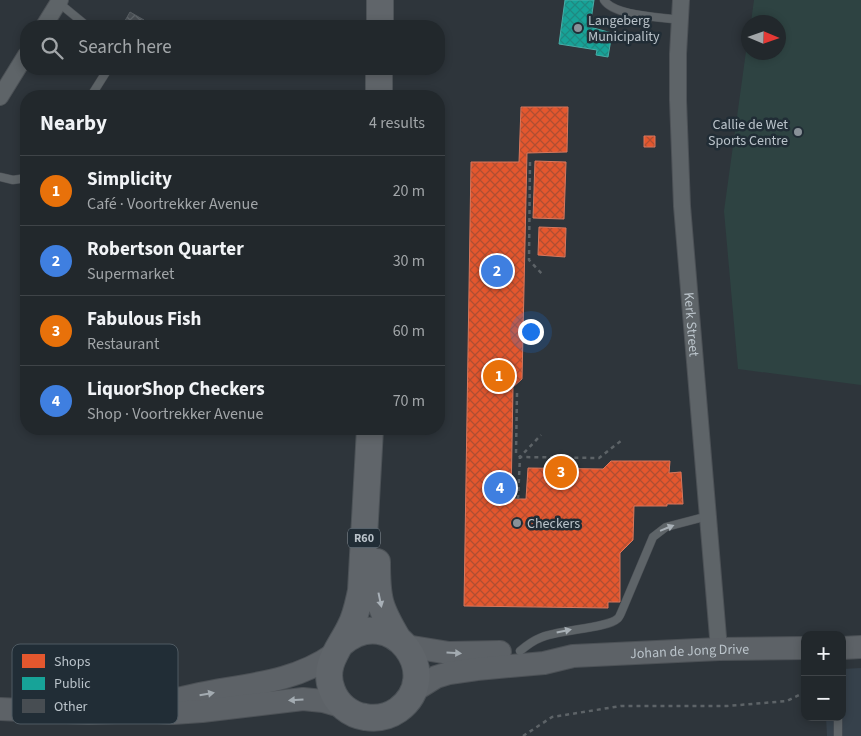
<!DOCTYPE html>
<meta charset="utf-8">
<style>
body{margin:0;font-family:"Source Sans 3",sans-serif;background:#2e3438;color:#f1f3f6}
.controls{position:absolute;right:15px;bottom:15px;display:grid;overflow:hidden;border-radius:10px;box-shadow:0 2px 8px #0003}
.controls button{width:45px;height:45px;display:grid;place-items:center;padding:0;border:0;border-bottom:1px solid #3f4448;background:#22282c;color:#f1f3f6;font:25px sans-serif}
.compass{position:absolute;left:741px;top:15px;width:45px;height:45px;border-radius:50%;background:#22282c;box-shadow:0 2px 8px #0003;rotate:92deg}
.you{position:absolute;left:530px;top:331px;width:18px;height:18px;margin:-12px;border:4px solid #fff;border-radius:50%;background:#1a73e8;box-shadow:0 0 0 8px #1a73e833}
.badge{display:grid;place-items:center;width:32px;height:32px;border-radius:50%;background:#8abfa5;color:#fff;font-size:16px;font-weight:700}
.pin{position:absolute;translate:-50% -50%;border:2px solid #fff;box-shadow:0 1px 5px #0006}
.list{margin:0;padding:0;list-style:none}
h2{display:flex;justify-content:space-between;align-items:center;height:65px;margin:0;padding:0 20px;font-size:21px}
h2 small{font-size:16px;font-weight:400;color:#a2a6a9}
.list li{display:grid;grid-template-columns:32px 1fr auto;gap:15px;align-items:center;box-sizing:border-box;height:70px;padding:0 20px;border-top:1px solid #3f4448}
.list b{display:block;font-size:19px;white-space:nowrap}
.list p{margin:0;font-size:16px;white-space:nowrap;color:#a2a6a9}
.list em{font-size:16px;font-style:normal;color:#a2a6a9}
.icon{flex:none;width:28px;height:28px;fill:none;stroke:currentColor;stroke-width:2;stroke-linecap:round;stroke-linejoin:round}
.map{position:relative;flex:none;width:861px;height:736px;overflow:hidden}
.search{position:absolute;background:#22282c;box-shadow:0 2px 8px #0003;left:20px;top:20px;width:425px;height:55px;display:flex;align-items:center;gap:12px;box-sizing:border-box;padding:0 18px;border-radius:20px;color:#a2a6a9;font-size:19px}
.panel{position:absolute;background:#22282c;box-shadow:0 2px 8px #0003;left:20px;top:90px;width:425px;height:345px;border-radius:20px}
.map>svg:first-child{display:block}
.airport{fill:#36414b}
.green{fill:#2e4342}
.shops{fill:url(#shops-cross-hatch);stroke:#d7775d}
.public{fill:url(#public-cross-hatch);stroke:#48ada7}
.building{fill:url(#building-cross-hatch);stroke:#575d62}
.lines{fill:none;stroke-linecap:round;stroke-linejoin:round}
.lane-casing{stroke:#4c5156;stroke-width:9}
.street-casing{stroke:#4c5156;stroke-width:18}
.secondary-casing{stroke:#4c5156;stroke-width:24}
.primary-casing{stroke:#4c5257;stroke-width:28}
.path{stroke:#5d6367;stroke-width:2.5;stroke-dasharray:4 4;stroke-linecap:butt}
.lane{stroke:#5e6468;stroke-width:8}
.street{stroke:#5e6468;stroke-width:16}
.secondary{stroke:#5d6267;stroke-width:22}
.primary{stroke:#60656a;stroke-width:26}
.oneway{fill:#a8b0b6}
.oneway2{fill:#a8b0b7}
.oneway3{fill:#a3abb1}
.poi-dot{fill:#899198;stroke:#212d36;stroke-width:2}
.labels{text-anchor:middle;stroke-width:5;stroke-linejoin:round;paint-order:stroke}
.shield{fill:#212d36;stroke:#8c969e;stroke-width:1}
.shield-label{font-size:12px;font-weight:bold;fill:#bac3ca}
.poi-label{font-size:14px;fill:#bac3ca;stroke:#212d36;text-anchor:start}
.street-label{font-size:14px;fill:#bac3ca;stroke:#212d36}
.key{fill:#212d36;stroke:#4f5a62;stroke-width:1}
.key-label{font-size:14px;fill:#bac3ca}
</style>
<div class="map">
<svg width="861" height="736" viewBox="0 0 861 736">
<defs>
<pattern id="shops-cross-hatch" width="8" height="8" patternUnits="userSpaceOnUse" patternTransform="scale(1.25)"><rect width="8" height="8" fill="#e4572e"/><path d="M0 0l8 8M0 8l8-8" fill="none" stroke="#b04e32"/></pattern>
<pattern id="public-cross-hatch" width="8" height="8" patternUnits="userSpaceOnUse" patternTransform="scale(1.25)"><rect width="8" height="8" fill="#17a398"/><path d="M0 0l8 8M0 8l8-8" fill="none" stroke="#1f8981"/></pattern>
<pattern id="building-cross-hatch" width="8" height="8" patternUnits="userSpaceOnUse" patternTransform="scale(1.25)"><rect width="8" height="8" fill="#474d52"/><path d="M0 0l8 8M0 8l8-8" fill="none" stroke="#5f656a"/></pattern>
</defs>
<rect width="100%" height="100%" fill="#2e353b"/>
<path class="airport" d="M 861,668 L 861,736 L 827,736 L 826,717 L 842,717 L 842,669 Z"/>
<path class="green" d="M 754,0 L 861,0 L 861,385 L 738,369 L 724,211 L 748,37 L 748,52 L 778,52 L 778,22 L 751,22 Z"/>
<path class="shops" d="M 521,107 L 568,107 L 567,152 L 527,153 L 522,379 L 513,387 L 511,499 L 526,499 L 528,468 L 603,469 L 611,461 L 670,461 L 669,473 L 681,472 L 683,504 L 667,504 L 667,506 L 634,506 L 633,540 L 620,553 L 620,602 L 608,602 L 608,608 L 464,606 L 471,162 L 519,162 Z
M 644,136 L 655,136 L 655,147 L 644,147 Z
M 535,161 L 566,162 L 564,219 L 533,218 Z
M 539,227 L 566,228 L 565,257 L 538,255 Z"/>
<path class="public" d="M 565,0 L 594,0 L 590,27 L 612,33 L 608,57 L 596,55 L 597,50 L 559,44 Z"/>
<path class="building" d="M 130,12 L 144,20 L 140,26 L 122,26 Z"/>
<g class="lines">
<g class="lane-casing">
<path id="lane" d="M 604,0 C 614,16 661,17 680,20
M 59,3 L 87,26
M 91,96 L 108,69
M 0,177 L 13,180 L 26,178
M 520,651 C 526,646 532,641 540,638 C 556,630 608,628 617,619 C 619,618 620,615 621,613 L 653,537 L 666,527 L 708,516
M 838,717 L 838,736"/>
</g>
<g class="street-casing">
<g id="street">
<path id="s1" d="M 681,0 L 678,54 L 678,100 L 682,206 L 719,649"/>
<path d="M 44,26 L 60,0"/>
<path d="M 0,97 L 26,55"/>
</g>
</g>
<g class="secondary-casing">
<g id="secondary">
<path d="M 406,646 L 449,653 L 500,652"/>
<path d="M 842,648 L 861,647"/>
<path id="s2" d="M 412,692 L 436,677 L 449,673 L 477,669 L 544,663 L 573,656 L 719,649 L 805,648"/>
<path d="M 165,703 C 220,684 284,690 334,654"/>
<path d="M 0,709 L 89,713 L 143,711 L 173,713 L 202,711 L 303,699 L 323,701 L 344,707"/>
</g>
</g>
<g class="primary-casing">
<path id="primary" d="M 380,26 L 380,0
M 379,96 L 379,69
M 377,562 C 377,599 379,607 398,639
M 342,643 C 391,601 446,675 398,710 C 388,717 377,719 365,717 C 350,715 337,704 332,690 C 322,665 340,648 350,627 C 356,616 358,604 361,591 L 370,429"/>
</g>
<path class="path" d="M 530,162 L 529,260 L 543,275
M 517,393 L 516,453 L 520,457 L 599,458 L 622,440
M 518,499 L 520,457 L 541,435
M 523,736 L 552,717 L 621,706 L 727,706 L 787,701 L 805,692"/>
<use href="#lane" class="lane"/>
<use href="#street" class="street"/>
<use href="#secondary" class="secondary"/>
<use href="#primary" class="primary"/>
</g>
<defs><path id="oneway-solid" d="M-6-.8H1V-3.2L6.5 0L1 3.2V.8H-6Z" transform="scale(1.25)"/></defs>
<g class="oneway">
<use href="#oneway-solid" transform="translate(667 528) rotate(-22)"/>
<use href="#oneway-solid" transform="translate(564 631) rotate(-12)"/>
</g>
<use class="oneway2" href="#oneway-solid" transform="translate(380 600) rotate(78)"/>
<g class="oneway3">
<use href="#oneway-solid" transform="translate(454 653) rotate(3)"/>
<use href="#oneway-solid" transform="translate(207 694) rotate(-10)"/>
<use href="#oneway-solid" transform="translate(296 700) rotate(176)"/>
</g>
<g class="poi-dot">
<circle cx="578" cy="28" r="5"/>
<circle cx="798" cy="132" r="5"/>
<circle cx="517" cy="523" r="5"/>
</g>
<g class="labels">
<rect class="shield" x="348" y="528.5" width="32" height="19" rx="4"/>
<g class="shield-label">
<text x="364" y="542">R60</text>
</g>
<g class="poi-label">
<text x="588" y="25">Langeberg<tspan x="588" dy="16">Municipality</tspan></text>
<text x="788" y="129" text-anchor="end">Callie de Wet<tspan x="788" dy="16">Sports Centre</tspan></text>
<text x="527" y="528">Checkers</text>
</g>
<g class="street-label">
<text dy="5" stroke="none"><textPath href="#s1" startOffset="325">Kerk Street</textPath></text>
<text dy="5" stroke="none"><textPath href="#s2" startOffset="284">Johan de Jong Drive</textPath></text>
</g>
</g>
<rect x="12" y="644" width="166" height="80" rx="8" class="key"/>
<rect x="22" y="654" width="23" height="14" fill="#e4572e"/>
<rect x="22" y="677" width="23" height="13" fill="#17a398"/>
<rect x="22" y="699" width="23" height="14" fill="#474d52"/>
<g class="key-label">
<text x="54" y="666">Shops</text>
<text x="54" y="688">Public</text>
<text x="54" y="711">Other</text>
</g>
</svg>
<div class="controls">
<button>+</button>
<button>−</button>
</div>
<svg class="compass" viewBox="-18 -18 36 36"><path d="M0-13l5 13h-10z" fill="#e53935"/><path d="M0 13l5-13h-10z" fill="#a2a6a9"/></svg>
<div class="you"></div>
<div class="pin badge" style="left:499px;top:376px;background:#e8710a">1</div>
<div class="pin badge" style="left:497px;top:271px;background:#3f7fe0">2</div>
<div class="pin badge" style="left:561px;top:472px;background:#e8710a">3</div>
<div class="pin badge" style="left:500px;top:488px;background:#3f7fe0">4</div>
<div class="search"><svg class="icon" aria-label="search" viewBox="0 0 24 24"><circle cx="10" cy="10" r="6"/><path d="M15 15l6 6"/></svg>Search here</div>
<section class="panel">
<h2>Nearby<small>4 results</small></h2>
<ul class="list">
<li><span class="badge" style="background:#e8710a">1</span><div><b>Simplicity</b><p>Café · Voortrekker Avenue</p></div><em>20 m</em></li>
<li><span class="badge" style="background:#3f7fe0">2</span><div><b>Robertson Quarter</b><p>Supermarket</p></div><em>30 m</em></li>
<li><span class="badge" style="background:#e8710a">3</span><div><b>Fabulous Fish</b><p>Restaurant</p></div><em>60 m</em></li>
<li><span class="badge" style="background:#3f7fe0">4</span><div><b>LiquorShop Checkers</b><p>Shop · Voortrekker Avenue</p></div><em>70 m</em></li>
</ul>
</section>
</div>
